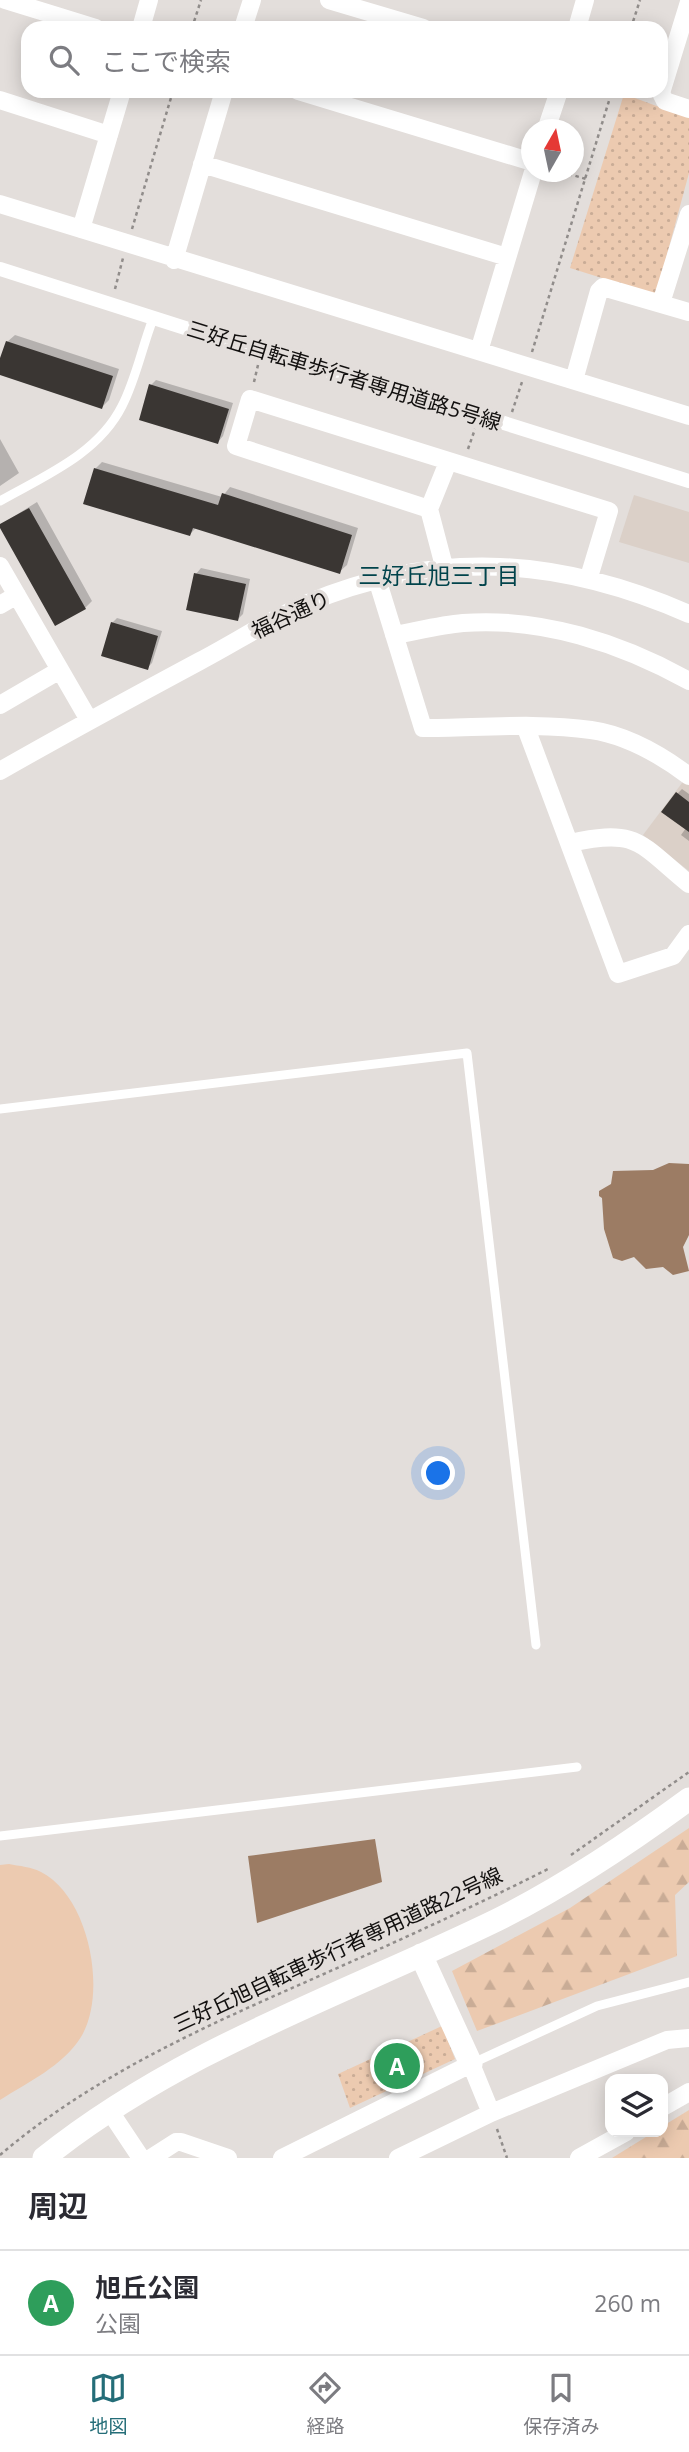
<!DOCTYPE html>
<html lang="ja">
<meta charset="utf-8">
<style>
body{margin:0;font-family:"Open Sans","Noto Sans JP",sans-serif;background:#f2f2f3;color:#2b2b33}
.controls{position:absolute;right:21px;bottom:21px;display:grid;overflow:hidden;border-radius:14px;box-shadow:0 4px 18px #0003}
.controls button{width:63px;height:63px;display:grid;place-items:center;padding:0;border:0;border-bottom:2px solid #e1e1e2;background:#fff;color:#2b2b33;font:35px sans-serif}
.compass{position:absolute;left:521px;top:119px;width:63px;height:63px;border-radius:50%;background:#fff;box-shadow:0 4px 18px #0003;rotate:9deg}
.you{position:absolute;left:439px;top:1474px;width:24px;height:24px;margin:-18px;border:5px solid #fff;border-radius:50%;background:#1a73e8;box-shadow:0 0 0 10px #1a73e833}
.badge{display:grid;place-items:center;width:46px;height:46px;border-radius:50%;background:#246d78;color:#fff;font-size:23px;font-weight:700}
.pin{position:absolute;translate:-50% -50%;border:4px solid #fff;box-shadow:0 2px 7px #0006}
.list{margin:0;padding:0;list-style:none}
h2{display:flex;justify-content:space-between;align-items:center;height:91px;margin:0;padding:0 28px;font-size:30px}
h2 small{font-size:23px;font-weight:400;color:#7c7c81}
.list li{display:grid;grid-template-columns:46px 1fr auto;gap:21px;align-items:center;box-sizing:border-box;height:105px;padding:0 28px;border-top:2px solid #e1e1e2}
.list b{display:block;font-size:26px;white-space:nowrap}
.list p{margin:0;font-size:23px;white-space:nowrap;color:#7c7c81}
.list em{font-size:23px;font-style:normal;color:#7c7c81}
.icon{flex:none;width:38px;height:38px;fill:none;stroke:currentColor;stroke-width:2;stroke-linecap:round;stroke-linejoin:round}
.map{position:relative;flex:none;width:689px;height:2158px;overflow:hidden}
.search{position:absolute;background:#fff;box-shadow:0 4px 18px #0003;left:21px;right:21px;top:21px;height:77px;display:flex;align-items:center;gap:18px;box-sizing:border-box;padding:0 24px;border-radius:21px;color:#7c7c81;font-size:26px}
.sheet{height:196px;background:#fff}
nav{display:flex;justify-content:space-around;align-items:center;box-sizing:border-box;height:98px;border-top:2px solid #e1e1e2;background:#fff;font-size:19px;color:#7c7c81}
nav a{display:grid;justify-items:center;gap:4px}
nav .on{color:#246d78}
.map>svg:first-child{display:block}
.built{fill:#dbd0c8}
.green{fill:url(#green-dots)}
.forest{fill:url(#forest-firs)}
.pitch{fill:#eccab0}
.water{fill:#9c7c64}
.shadow{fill:#0003}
.building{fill:#3a3633}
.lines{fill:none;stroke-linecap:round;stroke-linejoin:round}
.path{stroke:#918d8b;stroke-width:2.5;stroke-dasharray:3.5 3.5;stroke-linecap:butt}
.service{stroke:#fff;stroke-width:9}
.pedestrian{stroke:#fff;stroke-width:14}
.minor{stroke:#fff;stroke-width:18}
.tertiary{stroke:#fff;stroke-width:23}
.labels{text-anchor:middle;stroke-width:7;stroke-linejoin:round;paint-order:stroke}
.street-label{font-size:21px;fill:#12100f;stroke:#e3dedb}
.neighbourhood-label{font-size:23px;fill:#01434b;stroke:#e3dedb}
</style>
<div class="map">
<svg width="689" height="2158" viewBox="0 0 689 2158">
<defs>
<pattern id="green-dots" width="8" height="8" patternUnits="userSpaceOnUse" patternTransform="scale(1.75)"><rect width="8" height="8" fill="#eccab0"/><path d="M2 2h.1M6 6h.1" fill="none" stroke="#c9ac96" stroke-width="1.8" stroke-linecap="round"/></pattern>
<pattern id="forest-firs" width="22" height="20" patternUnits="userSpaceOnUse" patternTransform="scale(1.75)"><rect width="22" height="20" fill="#eccab0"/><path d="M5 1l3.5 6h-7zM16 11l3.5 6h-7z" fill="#c9ac96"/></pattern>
</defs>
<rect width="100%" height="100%" fill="#e3dedb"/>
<path class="built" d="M 634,495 L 689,512 L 689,563 L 619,542 Z
M 685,779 L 689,782 L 689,871 L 643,835 Z"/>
<path class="green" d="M 624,94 L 689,118 L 689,173 L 656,295 L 570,268 Z
M 442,2026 L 455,2059 L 350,2108 L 338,2074 Z"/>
<path class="forest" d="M 689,1828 L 689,1882 L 675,1895 L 677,1956 L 477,2031 L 452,1971 L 570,1908 Z
M 689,2110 L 689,2158 L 612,2158 L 654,2132 L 663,2132 L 663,2126 Z"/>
<path class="pitch" d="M 9,1864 C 19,1866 32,1867 41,1872 C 89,1896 108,1993 81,2037 C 63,2066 28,2082 0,2100 L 0,1865 Z"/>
<path class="water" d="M 669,1163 L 689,1164 L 689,1235 L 683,1247 L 689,1271 L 673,1275 L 663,1267 L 646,1269 L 634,1257 L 622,1261 L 613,1258 L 604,1229 L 602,1198 L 599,1196 L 599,1191 L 611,1184 L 613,1171 L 653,1170 Z
M 375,1839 L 382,1882 L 257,1923 L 248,1856 Z"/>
<path class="shadow" d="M 15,335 L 119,369 L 109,400 L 102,407 L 0,373 L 7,342 Z
M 156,380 L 233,403 L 223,436 L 218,442 L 151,385 Z
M 0,439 L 19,473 L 0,486 Z
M 102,462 L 222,497 L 230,487 L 358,528 L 347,565 L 339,572 L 197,527 L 190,534 L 95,469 Z
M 37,502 L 92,601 L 85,608 L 0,525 Z
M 201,568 L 250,579 L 243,614 L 238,619 L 196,574 Z
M 117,618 L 162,631 L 152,663 L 147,668 L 112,623 Z
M 682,789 L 689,794 L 689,841 L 681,835 L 686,828 L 677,794 Z"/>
<path class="building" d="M 6,341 L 113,376 L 102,409 L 0,375 L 0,358 Z
M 149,384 L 229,409 L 218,444 L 139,420 Z
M 94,468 L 218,505 L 222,493 L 352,535 L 340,574 L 193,528 L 190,536 L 83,504 Z
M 29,508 L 86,609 L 55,626 L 0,528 L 0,524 Z
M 194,573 L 246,584 L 238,621 L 186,610 Z
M 111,622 L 158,636 L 148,670 L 101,656 Z
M 676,792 L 689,802 L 689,832 L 661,812 Z"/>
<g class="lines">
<path class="path" d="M 192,28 L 201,0
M 631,28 L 640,0
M 629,91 L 645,96
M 562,172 L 586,179
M 132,229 L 173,91
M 115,289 L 123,258
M 532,352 L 612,91
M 254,382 L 258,365
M 512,412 L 522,382
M 468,449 L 475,429
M 571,1855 L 689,1772
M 497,2129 L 507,2158
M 0,2155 C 90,2078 201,2028 308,1981 C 389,1945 469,1909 548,1869"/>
<path class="service" d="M 0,501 C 44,476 98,454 122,406 C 136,379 142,347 153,319
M 0,1109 L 467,1053 L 536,1645
M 0,1836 L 577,1767
M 473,2063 L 597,2006 L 689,1982"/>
<path class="pedestrian" d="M 0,269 L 229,342 L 424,398 L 689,481"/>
<path class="minor" d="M 5,0 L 96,28
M 329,0 L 423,28
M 689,2 L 661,93 L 665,101 L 689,109
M 141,28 L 149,0
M 243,28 L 252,0
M 577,28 L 585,0
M 298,91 L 532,162
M 0,100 L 109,135
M 546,130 L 559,91
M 202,164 L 507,257
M 0,204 L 689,416
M 81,229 L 122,91
M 174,260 L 224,91
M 661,303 L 689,214
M 479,351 L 533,172
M 574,380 L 599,291 L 603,287 L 689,312
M 429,509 L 448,462
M 0,566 L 89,720
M 444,566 L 429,509 L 236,446 L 250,399 L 609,511 L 589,577
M 377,579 L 423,728 C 476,728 538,722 591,730 C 626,735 661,755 689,776
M 0,605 L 17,595
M 394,635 C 417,631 440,625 463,623 C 541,617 621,643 689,681
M 0,705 L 60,670
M 526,728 L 618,974 L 673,956 L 689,934
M 0,771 C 66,733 133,697 200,661 C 236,642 271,619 308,603 C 439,548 561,558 689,614
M 570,843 C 638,828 639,843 689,884
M 663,2107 L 689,2092
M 109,2110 L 141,2158
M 151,2158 L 176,2142 L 181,2142 L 228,2158
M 282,2158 L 471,2064 L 491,2113
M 398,2158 L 491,2113 L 667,2040 L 689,2038
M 579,2158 L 626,2132"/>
<path class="tertiary" d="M 421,1955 L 471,2064
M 44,2158 C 180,2049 343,1995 497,1920 C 565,1886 628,1844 689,1799"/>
</g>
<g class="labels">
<g class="street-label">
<text transform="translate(344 376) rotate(17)" y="7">三好丘自転車歩行者専用道路5号線</text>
<text transform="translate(291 615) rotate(-25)" y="7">福谷通り</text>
<text transform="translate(338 1950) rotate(-25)" y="7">三好丘旭自転車歩行者専用道路22号線</text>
</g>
<g class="neighbourhood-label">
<text x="439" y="584">三好丘旭三丁目</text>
</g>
</g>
</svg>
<div class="controls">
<button><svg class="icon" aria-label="layers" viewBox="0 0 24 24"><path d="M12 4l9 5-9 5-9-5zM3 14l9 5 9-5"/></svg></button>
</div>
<svg class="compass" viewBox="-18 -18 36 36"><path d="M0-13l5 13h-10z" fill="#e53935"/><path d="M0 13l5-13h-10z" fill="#7c7c81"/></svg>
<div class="you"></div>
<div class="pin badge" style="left:397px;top:2066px;background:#2e9e5b">A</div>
<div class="search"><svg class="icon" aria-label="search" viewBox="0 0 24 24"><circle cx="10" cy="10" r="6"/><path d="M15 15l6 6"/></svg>ここで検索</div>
</div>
<section class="sheet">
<h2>周辺<small></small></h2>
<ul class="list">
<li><span class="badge" style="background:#2e9e5b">A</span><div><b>旭丘公園</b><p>公園</p></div><em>260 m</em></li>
</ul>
</section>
<nav>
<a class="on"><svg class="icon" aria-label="map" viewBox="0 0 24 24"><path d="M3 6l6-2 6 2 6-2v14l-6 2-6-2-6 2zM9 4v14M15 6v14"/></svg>地図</a>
<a><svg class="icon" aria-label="directions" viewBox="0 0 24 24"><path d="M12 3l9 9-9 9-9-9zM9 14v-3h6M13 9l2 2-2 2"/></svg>経路</a>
<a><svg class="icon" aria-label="saved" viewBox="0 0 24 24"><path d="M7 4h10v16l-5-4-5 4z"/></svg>保存済み</a>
</nav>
